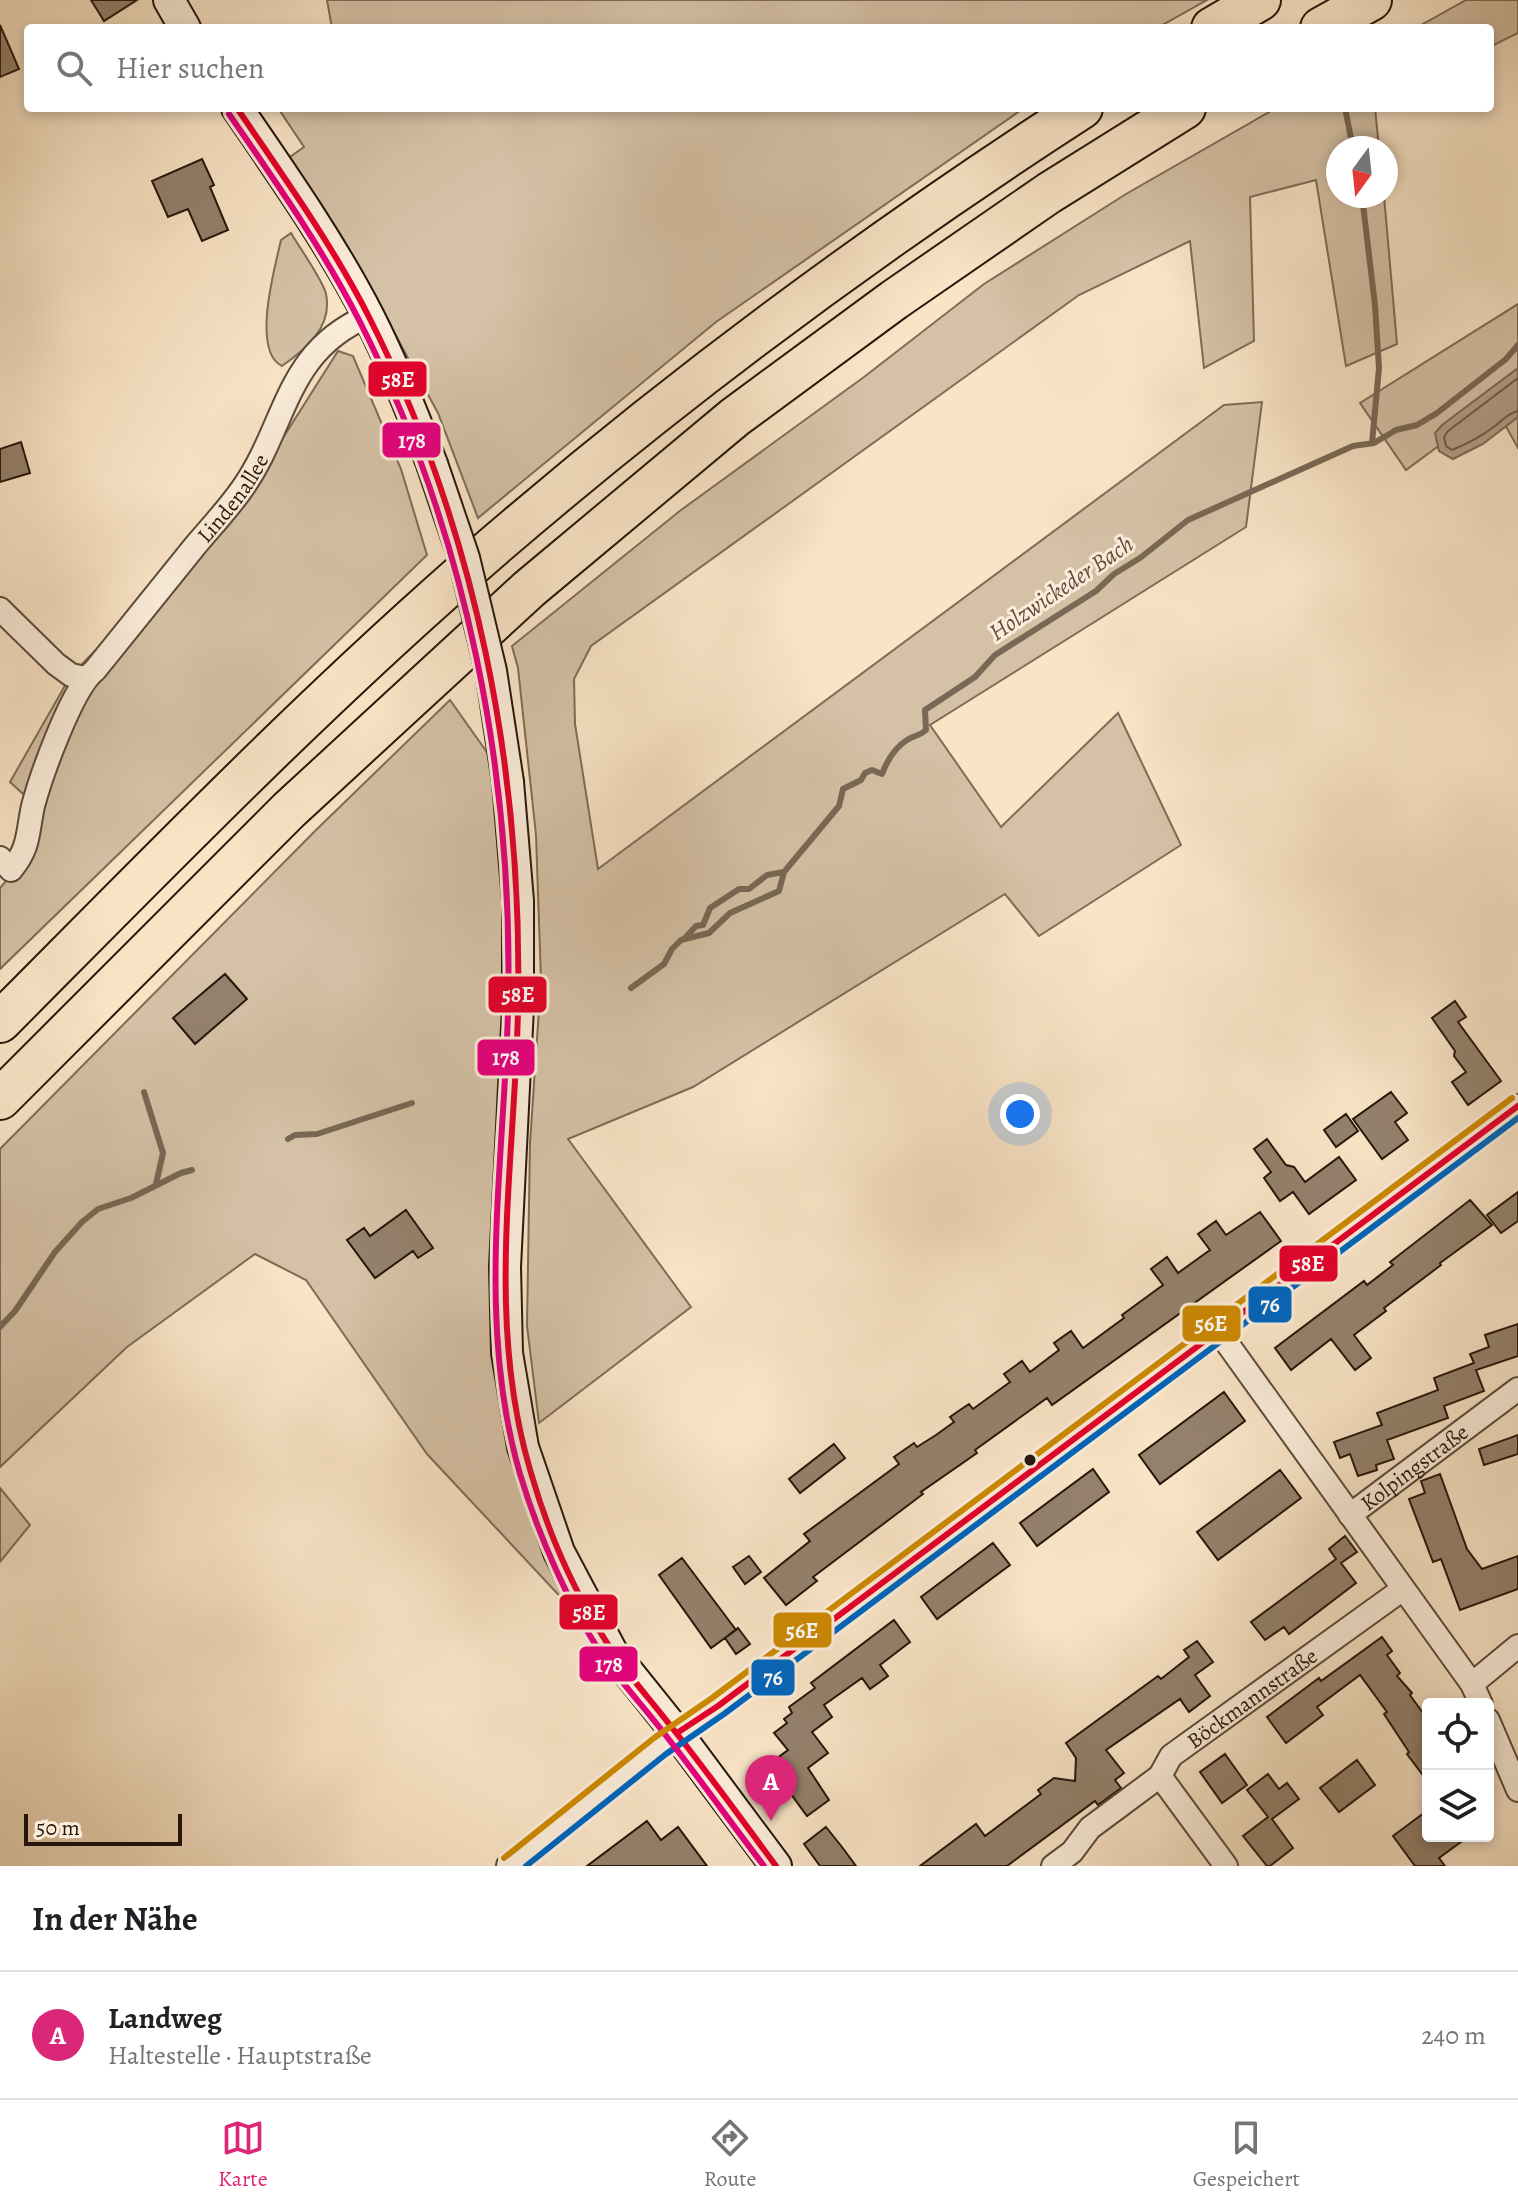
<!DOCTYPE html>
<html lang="de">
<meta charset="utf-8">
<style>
body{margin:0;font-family:Alegreya,serif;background:#f2f2f2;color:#202124}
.controls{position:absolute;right:24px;bottom:24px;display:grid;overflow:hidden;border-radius:8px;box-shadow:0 4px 12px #0003}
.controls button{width:72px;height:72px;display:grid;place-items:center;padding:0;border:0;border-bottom:2px solid #e0e0e0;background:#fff;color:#202124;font:40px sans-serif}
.compass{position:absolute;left:1326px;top:136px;width:72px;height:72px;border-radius:50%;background:#fff;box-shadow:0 4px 12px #0003;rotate:195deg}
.scale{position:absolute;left:24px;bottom:20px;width:158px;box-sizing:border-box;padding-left:8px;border:4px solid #26160b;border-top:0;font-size:22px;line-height:28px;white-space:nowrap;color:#26160b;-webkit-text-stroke:6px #fbedda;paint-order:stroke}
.you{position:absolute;left:1020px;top:1114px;width:28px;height:28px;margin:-20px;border:6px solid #fff;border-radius:50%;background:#1a73e8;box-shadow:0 0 0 12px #1a73e833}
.badge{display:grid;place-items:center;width:52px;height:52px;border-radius:50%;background:#db2777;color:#fff;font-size:26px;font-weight:700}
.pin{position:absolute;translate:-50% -66px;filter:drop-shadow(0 2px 4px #0008)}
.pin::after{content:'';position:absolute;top:42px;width:28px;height:24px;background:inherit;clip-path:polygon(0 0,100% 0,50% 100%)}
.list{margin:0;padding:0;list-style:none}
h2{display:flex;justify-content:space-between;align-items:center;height:104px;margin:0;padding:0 32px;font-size:34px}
h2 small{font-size:26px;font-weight:400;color:#757577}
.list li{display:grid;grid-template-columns:52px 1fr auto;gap:24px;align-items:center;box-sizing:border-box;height:128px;padding:0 32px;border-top:2px solid #e0e0e0}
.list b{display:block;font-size:30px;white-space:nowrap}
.list p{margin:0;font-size:26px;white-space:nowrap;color:#757577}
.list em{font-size:26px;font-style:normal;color:#757577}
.icon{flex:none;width:44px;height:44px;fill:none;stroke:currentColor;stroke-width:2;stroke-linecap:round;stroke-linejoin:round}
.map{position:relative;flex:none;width:1518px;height:1866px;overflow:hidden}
.search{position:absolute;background:#fff;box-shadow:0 4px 12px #0003;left:24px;right:24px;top:24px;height:88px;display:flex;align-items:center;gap:20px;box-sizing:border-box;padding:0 28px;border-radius:8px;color:#757577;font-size:30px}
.sheet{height:232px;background:#fff}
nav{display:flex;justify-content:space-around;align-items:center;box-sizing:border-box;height:112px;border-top:2px solid #e0e0e0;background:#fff;font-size:22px;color:#757577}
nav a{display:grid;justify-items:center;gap:4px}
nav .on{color:#db2777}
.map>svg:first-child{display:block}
.green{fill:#d5c1a6;stroke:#7e6c58;stroke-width:2}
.water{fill:#b19e86;stroke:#796855;stroke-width:2}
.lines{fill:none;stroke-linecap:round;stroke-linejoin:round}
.shore{stroke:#6c5a48;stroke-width:2}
.stream{stroke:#796855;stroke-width:6}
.building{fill:#94816c;stroke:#26160b;stroke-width:2}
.minor-casing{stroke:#5b4a3a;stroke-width:26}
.tertiary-casing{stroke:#5b4a3a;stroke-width:30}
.secondary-casing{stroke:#26160b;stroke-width:34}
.motorway-casing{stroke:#26160b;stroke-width:44}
.minor{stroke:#fbedda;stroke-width:22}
.tertiary{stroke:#fbedda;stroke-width:26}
.secondary{stroke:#fbedda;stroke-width:30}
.motorway{stroke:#f9e4c6;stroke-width:40}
.secondary-bridge-casing{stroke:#26160b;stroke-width:34;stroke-linecap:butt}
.secondary-bridge{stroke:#fbedda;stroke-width:30}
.bus-1-casing{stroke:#fbedda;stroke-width:12}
.bus-2-casing{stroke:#fbedda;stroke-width:12}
.bus-3-casing{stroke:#fbedda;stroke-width:12}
.bus-4-casing{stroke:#fbedda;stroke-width:12}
.bus-1{stroke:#e4002b;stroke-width:6}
.bus-2{stroke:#0065bd;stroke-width:6}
.bus-3{stroke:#e5007d;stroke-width:6}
.bus-4{stroke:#cd8902;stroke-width:6}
.bus-dot{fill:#26160b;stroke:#fbedda;stroke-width:3}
.labels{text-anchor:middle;stroke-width:6;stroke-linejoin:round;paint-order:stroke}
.street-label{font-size:22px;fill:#26160b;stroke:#fbedda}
.water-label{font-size:24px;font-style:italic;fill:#5e4c3c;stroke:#fbedda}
.line-badge{stroke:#fbedda;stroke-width:3}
.badge-label{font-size:22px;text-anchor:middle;font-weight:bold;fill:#fff}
</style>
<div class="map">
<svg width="1518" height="1866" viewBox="0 0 1518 1866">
<rect width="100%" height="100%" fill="#f9e4c6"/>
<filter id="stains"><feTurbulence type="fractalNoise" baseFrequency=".0025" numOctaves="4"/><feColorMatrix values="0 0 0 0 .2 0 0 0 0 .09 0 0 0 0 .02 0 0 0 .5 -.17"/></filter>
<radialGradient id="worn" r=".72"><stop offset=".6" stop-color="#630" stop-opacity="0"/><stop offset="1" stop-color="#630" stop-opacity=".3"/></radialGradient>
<path class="green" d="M 327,0 L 1207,0 L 1157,28 L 332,28 Z
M 1466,0 L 1518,0 L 1518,33 L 1490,47 L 1490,28 L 1416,28 Z
M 278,108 L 1024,108 L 716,322 L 478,518 L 438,413 L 378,303 L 287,159 L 304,147 Z
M 1276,108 L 1375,108 L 1379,148 L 1338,148 L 1338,196 L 1384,196 L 1397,344 L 1346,366 L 1316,180 L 1250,197 L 1254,341 L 1204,368 L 1190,241 L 1079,295 L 591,646 L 574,679 L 575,724 L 598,869 L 1224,405 L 1262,402 L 1246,527 L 930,725 L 1001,827 L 1118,713 L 1181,845 L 1039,936 L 1005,894 L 693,1087 L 568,1139 L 691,1307 L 539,1423 L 527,1326 L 530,1143 L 541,980 L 536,835 L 518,668 L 512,646 L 681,510 L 864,377 L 984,284 L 1126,194 Z
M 291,233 C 299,247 323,280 326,294 C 333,327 305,350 282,366 C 251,351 275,267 281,240 Z
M 1518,304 L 1518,448 L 1494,405 L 1406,470 L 1360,403 Z
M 338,351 L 353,356 L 401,469 L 427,555 L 0,969 L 0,888 L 7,880 L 34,804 L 10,782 L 71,675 L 243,501 Z
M 450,700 L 508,782 L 513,1122 L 523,1447 L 612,1652 L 427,1454 L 306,1280 L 255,1254 L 127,1347 L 0,1467 L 0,1149 L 316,830 Z
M 0,1488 L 30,1525 L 0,1562 Z"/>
<path class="water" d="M 1518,368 L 1518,417 L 1483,444 L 1453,459 L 1439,451 L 1435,433 L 1442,425 Z"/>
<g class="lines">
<path class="shore" d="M 1518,378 L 1448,431 L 1444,437 L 1446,446 L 1452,450 C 1467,444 1482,436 1495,426 C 1503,420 1508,413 1518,411"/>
<path class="stream" d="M 1345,108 L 1353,148
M 1362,196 L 1375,305 L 1379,368 L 1372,443
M 684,939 L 696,926 L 703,925 L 710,908 L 739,889 L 749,889 L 767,875 L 784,872
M 631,988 L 664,964 L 672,949 L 681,940 L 709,933 L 730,913 L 779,891 L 784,872 L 839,806 L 843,789 L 861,780 L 865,773 L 872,770 L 882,774 C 887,761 894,748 907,740 C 914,735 920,736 926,730 L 925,710 L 975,677 L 995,655 L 1096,591 L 1114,574 L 1140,558 L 1188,520 L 1353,446 L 1374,443 L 1396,430 L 1417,425 L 1437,413 L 1506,359 L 1518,345
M 144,1092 L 163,1153 L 156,1184
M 288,1139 L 295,1135 L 317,1134 L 412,1103
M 0,1327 L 15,1311 L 55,1252 L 82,1222 L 98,1209 L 131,1198 L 181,1173 L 192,1170"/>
</g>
<path class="building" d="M 91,0 L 137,0 L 104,21 Z
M 0,25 L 19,69 L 0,77 Z
M 202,159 L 214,185 L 210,187 L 228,230 L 202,241 L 188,209 L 168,217 L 152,181 Z
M 21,442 L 30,473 L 0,482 L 0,449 Z
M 225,974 L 247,999 L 195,1044 L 173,1018 Z
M 1455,1001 L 1466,1017 L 1458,1022 L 1501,1081 L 1468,1105 L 1452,1082 L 1466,1072 L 1454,1056 L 1455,1051 L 1432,1018 Z
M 1391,1092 L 1407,1113 L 1395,1122 L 1408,1140 L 1382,1159 L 1353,1119 Z
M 1346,1114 L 1358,1131 L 1336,1147 L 1324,1130 Z
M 1267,1139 L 1286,1165 L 1294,1167 L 1305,1182 L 1339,1157 L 1356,1180 L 1309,1214 L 1293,1192 L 1280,1201 L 1264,1178 L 1271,1172 L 1254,1149 Z
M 1518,1192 L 1518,1221 L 1501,1233 L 1487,1215 Z
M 1470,1200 L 1492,1225 L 1440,1263 L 1441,1265 L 1384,1308 L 1386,1311 L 1354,1335 L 1371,1358 L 1355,1370 L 1331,1339 L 1291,1370 L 1275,1348 L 1364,1281 L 1367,1285 L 1393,1265 L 1390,1262 Z
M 406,1210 L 433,1248 L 418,1258 L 413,1251 L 375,1278 L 347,1240 L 364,1228 L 370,1236 Z
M 1260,1212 L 1281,1241 L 1052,1405 L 1047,1398 L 975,1450 L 977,1453 L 921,1492 L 923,1494 L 813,1577 L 817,1581 L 786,1605 L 764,1578 L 810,1541 L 804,1534 L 899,1464 L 894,1457 L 914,1443 L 917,1447 L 936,1435 L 954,1422 L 950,1417 L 960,1410 L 969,1404 L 973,1409 L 1010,1382 L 1004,1374 L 1022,1361 L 1030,1372 L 1059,1350 L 1054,1343 L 1071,1331 L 1083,1348 L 1124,1318 L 1122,1315 L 1163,1285 L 1151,1269 L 1167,1257 L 1178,1273 L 1210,1250 L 1198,1234 L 1216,1221 L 1226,1235 Z
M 1518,1324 L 1518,1356 L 1476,1370 L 1484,1391 L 1444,1406 L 1448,1418 L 1387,1440 L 1394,1459 L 1376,1465 L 1377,1470 L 1358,1476 L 1350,1454 L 1340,1458 L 1334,1442 L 1382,1425 L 1377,1413 L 1438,1390 L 1434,1378 L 1474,1363 L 1470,1354 L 1489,1347 L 1485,1335 Z
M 1224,1392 L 1245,1421 L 1160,1484 L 1139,1455 Z
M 1518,1435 L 1518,1454 L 1484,1465 L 1479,1449 Z
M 834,1444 L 845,1458 L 800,1493 L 789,1479 Z
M 1093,1469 L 1109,1492 L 1037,1546 L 1020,1523 Z
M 1280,1470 L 1301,1498 L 1218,1560 L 1197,1532 Z
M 1440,1474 L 1467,1549 L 1482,1569 L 1518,1556 L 1518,1589 L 1460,1610 L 1441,1559 L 1433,1562 L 1409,1499 L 1425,1493 L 1421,1481 Z
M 1345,1536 L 1357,1552 L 1341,1563 L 1356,1583 L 1289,1634 L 1284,1627 L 1265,1640 L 1251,1622 L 1336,1559 L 1329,1549 Z
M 993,1543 L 1010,1565 L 937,1619 L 921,1597 Z
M 749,1556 L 761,1572 L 745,1584 L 733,1567 Z
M 682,1558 L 736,1630 L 711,1648 L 659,1575 Z
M 894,1620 L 910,1642 L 880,1665 L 888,1676 L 870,1689 L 862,1678 L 824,1705 L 832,1717 L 812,1732 L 828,1753 L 808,1768 L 829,1800 L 807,1816 L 769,1764 L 788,1750 L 774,1733 L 787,1723 L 784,1719 L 792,1713 L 789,1707 L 815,1688 L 811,1683 Z
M 738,1628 L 750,1644 L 736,1654 L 725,1638 Z
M 1382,1637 L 1392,1651 L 1387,1655 L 1400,1673 L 1397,1676 L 1412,1693 L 1410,1695 L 1428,1720 L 1428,1782 L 1407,1754 L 1409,1752 L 1384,1714 L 1387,1712 L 1360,1675 L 1317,1707 L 1323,1715 L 1286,1743 L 1267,1717 L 1319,1678 L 1321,1681 Z
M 1197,1641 L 1213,1662 L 1195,1675 L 1210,1696 L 1189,1712 L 1180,1699 L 1106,1750 L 1124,1773 L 1115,1780 L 1121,1788 L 1098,1805 L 1095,1801 L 1007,1866 L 920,1866 L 976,1824 L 985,1836 L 1041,1794 L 1038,1790 L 1054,1778 L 1075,1781 L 1076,1758 L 1066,1743 L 1158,1676 L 1161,1679 L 1189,1657 L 1184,1650 Z
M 1225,1754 L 1247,1785 L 1222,1803 L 1200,1772 Z
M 1357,1760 L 1375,1785 L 1339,1812 L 1320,1788 Z
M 1268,1774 L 1279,1789 L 1287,1783 L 1299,1799 L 1272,1819 L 1293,1848 L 1270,1866 L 1267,1866 L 1243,1836 L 1268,1817 L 1247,1790 Z
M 1428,1810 L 1428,1836 L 1469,1836 L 1439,1858 L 1445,1866 L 1415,1866 L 1393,1836 Z
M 647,1821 L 661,1840 L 678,1827 L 707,1866 L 587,1866 Z
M 826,1827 L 842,1847 L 856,1866 L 820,1866 L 804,1844 Z"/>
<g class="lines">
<g class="minor-casing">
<g id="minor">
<path d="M 0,609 L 56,664 L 71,675 L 85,678"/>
<path id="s1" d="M 0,858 L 11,870 C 30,847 27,834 33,806 C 41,776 72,688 95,670 C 128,629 162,587 195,546 C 211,527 228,509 242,489 C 288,424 284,352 368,316"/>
<path d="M 1219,1332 L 1472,1684 L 1481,1704"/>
<path id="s2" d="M 1350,1515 L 1518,1389"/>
<path d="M 1472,1684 L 1518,1646"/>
<path d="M 1488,1720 L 1518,1790"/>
<path d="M 677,1733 L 718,1706 L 1518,1106"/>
<path d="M 1053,1866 L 1072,1852 L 1090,1828 L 1160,1776"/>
<path id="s3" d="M 1226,1866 L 1160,1776 L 1171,1756 L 1403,1589"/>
</g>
</g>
<g class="tertiary-casing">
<path id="tertiary" d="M 510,1866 L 677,1733"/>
</g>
<g class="secondary-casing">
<path id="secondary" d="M 169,0 L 185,28
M 237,108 C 283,175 332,245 369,317 C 393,364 413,414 432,464
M 508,782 L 518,901 L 518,1007 L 505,1267 L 507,1353 L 523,1447 L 559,1552 L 612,1652 L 677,1733 L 776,1866"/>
</g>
<g class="motorway-casing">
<path id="motorway" d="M 1212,28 L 1260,0
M 1321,28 L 1371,0
M 0,1022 C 161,860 320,696 493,547 C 679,387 876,241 1082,108
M 0,1099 L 289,810 L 529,589 L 735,417 L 894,300 L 1049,193 L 1185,108"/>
</g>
<use href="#minor" class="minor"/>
<use href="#tertiary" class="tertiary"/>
<use href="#secondary" class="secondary"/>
<use href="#motorway" class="motorway"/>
<g class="secondary-bridge-casing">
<path id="secondary-bridge" d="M 432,464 L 464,558 L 491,671 L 508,782"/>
</g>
<use href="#secondary-bridge" class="secondary-bridge"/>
<g class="bus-1-casing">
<path id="bus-1" d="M 237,108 C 283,176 332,244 369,317 C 477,531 523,771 518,1009 C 515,1164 485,1321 531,1473 C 548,1532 575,1594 609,1646 C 628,1676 652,1701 673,1729 C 709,1774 742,1820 776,1866
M 677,1733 L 718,1706 L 1518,1106"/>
</g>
<g class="bus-2-casing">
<path id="bus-2" d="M 526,1866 L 666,1754 L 724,1714 L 1518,1118"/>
</g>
<g class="bus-3-casing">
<path id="bus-3" d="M 229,114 C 275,181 323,249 360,322 C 467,534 514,774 508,1011 C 504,1165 476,1323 520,1474 C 538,1534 568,1603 602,1655 C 622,1684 646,1709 667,1737 C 700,1779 731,1823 764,1866"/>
</g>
<g class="bus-4-casing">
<path id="bus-4" d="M 504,1858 L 654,1738 L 712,1698 L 1512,1098"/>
</g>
<use href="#bus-1" class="bus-1"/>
<use href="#bus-2" class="bus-2"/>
<use href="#bus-3" class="bus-3"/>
<use href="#bus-4" class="bus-4"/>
</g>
<circle class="bus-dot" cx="1030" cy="1460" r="7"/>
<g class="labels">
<g class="street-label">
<text dy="8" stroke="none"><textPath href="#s1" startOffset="456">Lindenallee</textPath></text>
<text dy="8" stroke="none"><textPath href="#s2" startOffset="80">Kolpingstraße</textPath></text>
<text dy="8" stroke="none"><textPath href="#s3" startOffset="234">Böckmannstraße</textPath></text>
</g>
<g class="water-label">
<text transform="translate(1061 588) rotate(-34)" y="8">Holzwickeder Bach</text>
</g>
</g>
<g class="line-badge">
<rect x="367" y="360" width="61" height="38" rx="8" fill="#e4002b"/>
<rect x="381" y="421" width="61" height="38" rx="8" fill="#e5007d"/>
<rect x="487" y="975" width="61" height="39" rx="8" fill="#e4002b"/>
<rect x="476" y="1038" width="60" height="39" rx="8" fill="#e5007d"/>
<rect x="1278" y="1244" width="61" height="39" rx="8" fill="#e4002b"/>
<rect x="1247" y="1285" width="46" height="39" rx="8" fill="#0065bd"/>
<rect x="1181" y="1304" width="61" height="39" rx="8" fill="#cd8902"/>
<rect x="558" y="1593" width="61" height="38" rx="8" fill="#e4002b"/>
<rect x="772" y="1611" width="61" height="38" rx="8" fill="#cd8902"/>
<rect x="578" y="1645" width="61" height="38" rx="8" fill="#e5007d"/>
<rect x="750" y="1658" width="46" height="39" rx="8" fill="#0065bd"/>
</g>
<g class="badge-label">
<text x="398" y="387">58E</text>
<text x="412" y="448">178</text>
<text x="518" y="1002">58E</text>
<text x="506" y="1065">178</text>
<text x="1308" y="1271">58E</text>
<text x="1270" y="1312">76</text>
<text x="1211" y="1331">56E</text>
<text x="589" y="1620">58E</text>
<text x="802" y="1638">56E</text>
<text x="609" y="1672">178</text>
<text x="773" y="1685">76</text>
</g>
<rect width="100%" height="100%" filter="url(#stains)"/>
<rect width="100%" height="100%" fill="url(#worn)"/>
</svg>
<div class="controls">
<button><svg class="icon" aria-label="locate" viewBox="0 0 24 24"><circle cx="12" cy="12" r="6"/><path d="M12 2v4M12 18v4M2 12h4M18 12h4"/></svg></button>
<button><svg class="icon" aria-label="layers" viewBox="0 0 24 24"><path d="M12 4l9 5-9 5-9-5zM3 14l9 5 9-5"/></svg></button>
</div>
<svg class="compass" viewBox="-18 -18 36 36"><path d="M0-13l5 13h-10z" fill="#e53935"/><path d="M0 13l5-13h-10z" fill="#757577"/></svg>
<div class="scale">50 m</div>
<div class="you"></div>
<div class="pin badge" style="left:771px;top:1821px">A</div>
<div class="search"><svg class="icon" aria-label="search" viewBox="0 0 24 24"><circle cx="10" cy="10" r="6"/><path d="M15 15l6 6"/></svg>Hier suchen</div>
</div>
<section class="sheet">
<h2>In der Nähe<small></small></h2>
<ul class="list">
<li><span class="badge">A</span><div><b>Landweg</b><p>Haltestelle · Hauptstraße</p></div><em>240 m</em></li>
</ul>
</section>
<nav>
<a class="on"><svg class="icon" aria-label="map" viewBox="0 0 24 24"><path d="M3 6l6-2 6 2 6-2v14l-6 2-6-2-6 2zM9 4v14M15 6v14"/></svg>Karte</a>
<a><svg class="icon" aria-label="directions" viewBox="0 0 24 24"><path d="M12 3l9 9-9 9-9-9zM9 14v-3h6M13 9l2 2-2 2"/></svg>Route</a>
<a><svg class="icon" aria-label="saved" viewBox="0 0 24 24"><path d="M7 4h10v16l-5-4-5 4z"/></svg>Gespeichert</a>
</nav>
